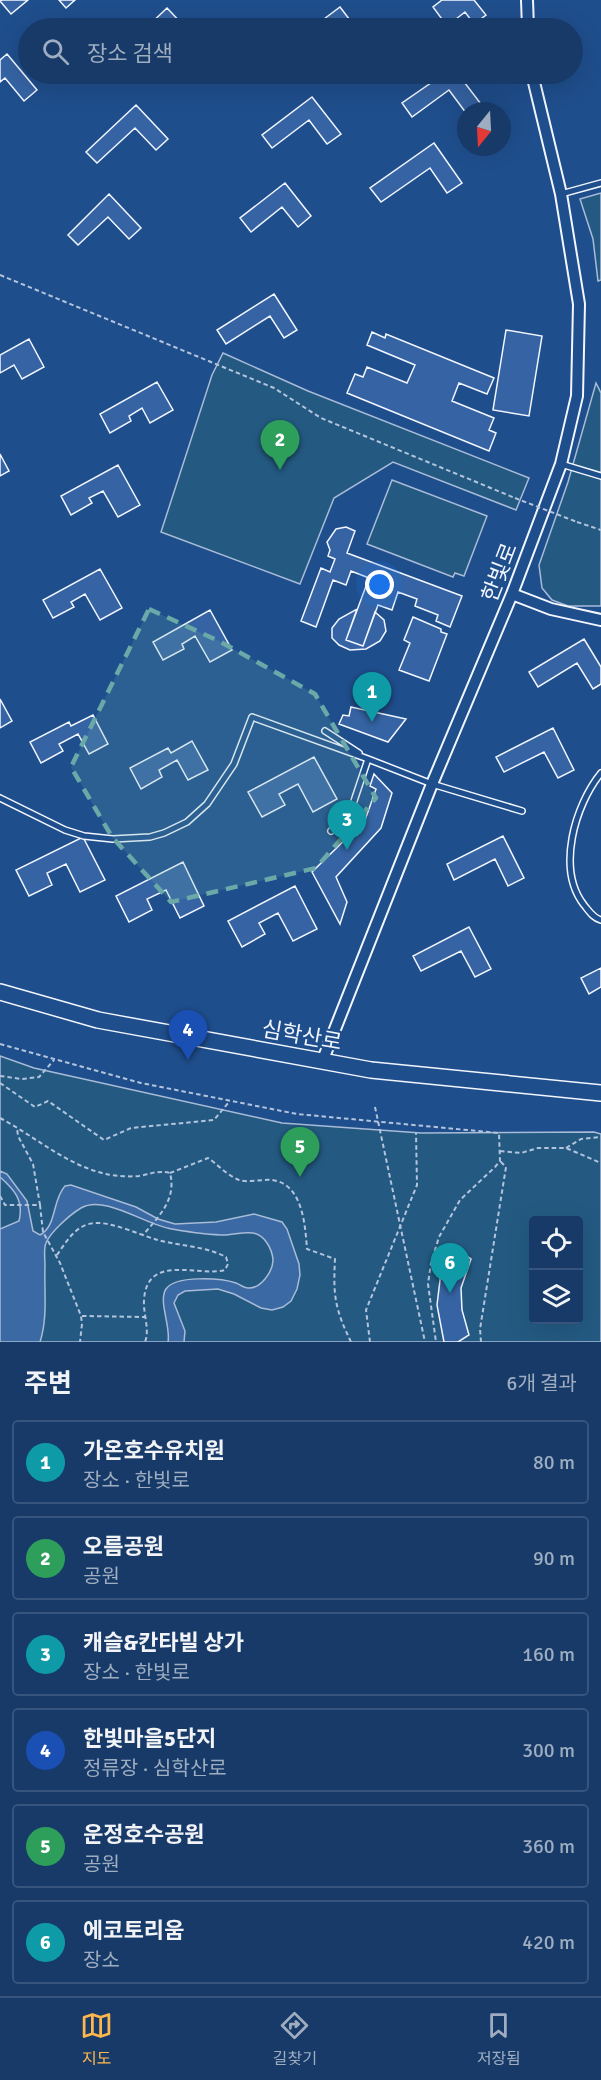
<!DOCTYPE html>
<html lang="ko">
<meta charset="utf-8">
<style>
body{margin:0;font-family:Signika,"Noto Sans KR",sans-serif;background:#244571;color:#f1f3f6}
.controls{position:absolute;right:18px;bottom:18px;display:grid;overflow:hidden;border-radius:6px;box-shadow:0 6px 24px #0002}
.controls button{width:54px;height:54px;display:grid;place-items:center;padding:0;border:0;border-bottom:2px solid #36547d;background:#173a69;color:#f1f3f6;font:30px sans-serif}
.compass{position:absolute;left:457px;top:102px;width:54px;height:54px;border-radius:50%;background:#173a69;box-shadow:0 6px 24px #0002;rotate:198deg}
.you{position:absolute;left:380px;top:585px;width:21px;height:21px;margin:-15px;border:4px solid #fff;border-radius:50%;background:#1a73e8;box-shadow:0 0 0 9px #1a73e833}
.badge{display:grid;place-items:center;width:39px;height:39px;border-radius:50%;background:#ffb74d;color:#fff;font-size:20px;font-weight:700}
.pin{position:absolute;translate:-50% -50px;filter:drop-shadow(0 2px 3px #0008)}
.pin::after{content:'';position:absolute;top:32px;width:21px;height:18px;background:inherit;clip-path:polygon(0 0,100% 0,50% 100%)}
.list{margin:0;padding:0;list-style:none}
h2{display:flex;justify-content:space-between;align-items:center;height:78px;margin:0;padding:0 24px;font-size:26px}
h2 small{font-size:20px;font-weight:400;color:#9eadc0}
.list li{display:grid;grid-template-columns:39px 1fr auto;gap:18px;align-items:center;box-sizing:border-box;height:84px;margin:0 12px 12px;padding:0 12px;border:2px solid #36547d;border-radius:6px}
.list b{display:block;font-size:22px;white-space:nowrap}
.list p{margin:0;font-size:20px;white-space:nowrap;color:#9eadc0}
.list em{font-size:20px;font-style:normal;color:#9eadc0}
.icon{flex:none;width:33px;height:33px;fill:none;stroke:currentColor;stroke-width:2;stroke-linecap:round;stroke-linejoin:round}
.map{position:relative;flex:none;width:601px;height:1342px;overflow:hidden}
.search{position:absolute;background:#173a69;box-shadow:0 6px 24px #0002;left:18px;right:18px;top:18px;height:66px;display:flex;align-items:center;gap:15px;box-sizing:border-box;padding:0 21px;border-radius:33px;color:#9eadc0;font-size:22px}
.sheet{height:654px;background:#173a69}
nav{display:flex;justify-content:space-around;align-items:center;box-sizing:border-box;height:84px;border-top:2px solid #36547d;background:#173a69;font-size:16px;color:#9eadc0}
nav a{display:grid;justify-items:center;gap:3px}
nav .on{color:#ffb74d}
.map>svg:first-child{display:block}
.green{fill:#245a82;stroke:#a8bbd7;stroke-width:1.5;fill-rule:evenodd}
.water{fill:#3b69a3;stroke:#a8bbd7;stroke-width:1.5}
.building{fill:#3563a3;stroke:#f2f6ff;stroke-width:1.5}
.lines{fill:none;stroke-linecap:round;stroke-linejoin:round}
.lane-casing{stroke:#f2f6ff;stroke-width:8}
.street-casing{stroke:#f2f6ff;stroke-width:14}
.secondary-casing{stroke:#f2f6ff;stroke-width:18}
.path{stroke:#b3c4dc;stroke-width:2;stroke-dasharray:4.5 3;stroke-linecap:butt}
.lane{stroke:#1f4e8c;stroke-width:5}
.street{stroke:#1f4e8c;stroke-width:10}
.secondary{stroke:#1f4e8c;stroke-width:15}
.path-bridge{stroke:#b3c4dc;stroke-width:2;stroke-dasharray:4.5 3;stroke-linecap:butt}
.marked{fill:#6aa9a8;fill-opacity:0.2;stroke:#6aa9a8;stroke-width:4.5;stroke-dasharray:12 8;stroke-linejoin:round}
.labels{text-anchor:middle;stroke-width:4.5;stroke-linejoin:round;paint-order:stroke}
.street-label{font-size:22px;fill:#f2f6ff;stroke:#1f4e8c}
</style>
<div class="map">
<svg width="601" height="1342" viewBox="0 0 601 1342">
<rect width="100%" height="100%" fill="#1f4e8c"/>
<path class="green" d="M 601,193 L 601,280 L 598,281 L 593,239 L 580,199 Z
M 223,353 L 308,391 L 529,478 L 516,510 L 393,462 L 334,498 L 300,584 L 161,532 L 212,375 Z
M 596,383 L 601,393 L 601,606 L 568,606 L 552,600 L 542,588 L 539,565 L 568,482 Z
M 392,480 L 487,516 L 464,576 L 455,573 L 453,577 L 367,544 Z
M 0,1056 L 34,1068 L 282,1123 L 421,1133 L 594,1132 L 601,1134 L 601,1342 L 0,1342 ZM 534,1220 L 578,1220 L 578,1320 L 534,1320 Z"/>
<path class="water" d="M 0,1171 L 7,1174 L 27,1201 L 33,1231 L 40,1235 C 57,1226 52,1200 65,1186 L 71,1185 L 136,1207 L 158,1219 L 175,1224 L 216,1222 L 254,1214 L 282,1222 L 287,1229 L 299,1264 L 300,1275 L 297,1289 L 291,1301 L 283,1307 L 272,1310 L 261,1308 L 234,1294 L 218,1289 L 185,1291 L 178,1295 L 174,1303 L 185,1331 L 184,1342 L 168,1342 C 171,1326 158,1301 166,1289 C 175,1275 221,1278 236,1283 C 239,1284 244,1288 248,1288 C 261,1289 273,1271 273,1260 C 273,1255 270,1247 267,1243 C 257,1227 241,1234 226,1235 C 209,1235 189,1232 172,1229 C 147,1226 105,1194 81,1208 C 71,1214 46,1235 45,1247 C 44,1253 45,1260 45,1265 C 44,1291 48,1317 40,1342 L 0,1342 L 0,1229 L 19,1221 C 24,1201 15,1190 0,1177 Z"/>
<path class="building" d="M 2,0 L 28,0 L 11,14 L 0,1 Z
M 59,0 L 75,0 L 66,8 Z
M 442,0 L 474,0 L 486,15 L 474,24 L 465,12 L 447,26 L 433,7 Z
M 340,7 L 356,28 L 312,28 Z
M 167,8 L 186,28 L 146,28 Z
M 7,54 L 37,90 L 24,101 L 5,78 L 0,82 L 0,60 Z
M 444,74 L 458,74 L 481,104 L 471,111 L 466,111 L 466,113 L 449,90 L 412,117 L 402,103 Z
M 312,97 L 341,134 L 327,144 L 309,120 L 272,148 L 262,135 Z
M 136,105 L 168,139 L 156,150 L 135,128 L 97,163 L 86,152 Z
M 434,143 L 462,183 L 447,193 L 430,168 L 381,202 L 370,188 Z
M 285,183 L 311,216 L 298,227 L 282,207 L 251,232 L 240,218 Z
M 109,194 L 141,228 L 129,239 L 108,217 L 78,245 L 68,235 Z
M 274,294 L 297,330 L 284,338 L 270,316 L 226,344 L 217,330 Z
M 506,330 L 542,336 L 529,416 L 493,410 Z
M 372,332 L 385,338 L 386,334 L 494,378 L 487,394 L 459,383 L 452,401 L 494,418 L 489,430 L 496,433 L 489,451 L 347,393 L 355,374 L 363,377 L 367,367 L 407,383 L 415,365 L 367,345 Z
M 29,339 L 44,367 L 22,379 L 14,365 L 0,373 L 0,355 Z
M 157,382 L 173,410 L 150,423 L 142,408 L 129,416 L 131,421 L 110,433 L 100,414 Z
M 0,454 L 9,471 L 0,476 Z
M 118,465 L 140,505 L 118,517 L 103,491 L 89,498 L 92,503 L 71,515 L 61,496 Z
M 346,527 L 355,531 L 347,553 L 462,596 L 450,627 L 436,621 L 438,615 L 415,606 L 417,599 L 398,592 L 392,610 L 378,605 L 363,646 L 346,640 L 369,578 L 351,571 L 346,585 L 333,580 L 316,627 L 301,621 L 321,568 L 330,572 L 335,559 L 328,556 L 330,550 L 327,542 L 336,529 Z
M 100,569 L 122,608 L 100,620 L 85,594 L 71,602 L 74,607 L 53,618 L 43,600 Z
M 357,609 L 346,640 L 363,646 L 375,612 L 384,620 L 386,631 L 380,641 L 366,649 L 350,650 L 339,645 L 332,638 L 332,628 L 339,619 Z
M 210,610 L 232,650 L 210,662 L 195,636 L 182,644 L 184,649 L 163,660 L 153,642 Z
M 413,617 L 441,629 L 441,632 L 447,634 L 429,681 L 399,670 L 410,643 L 404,640 Z
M 584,639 L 601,667 L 601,684 L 593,689 L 577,663 L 538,687 L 529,672 Z
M 0,699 L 12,721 L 0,728 Z
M 351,707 L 406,719 L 388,742 L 339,724 L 343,715 L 349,716 Z
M 93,715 L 108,744 L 89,754 L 78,734 L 59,744 L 63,751 L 41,763 L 30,742 L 69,722 L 71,726 Z
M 553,728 L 574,770 L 558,778 L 544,752 L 504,772 L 496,757 Z
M 192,741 L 208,770 L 188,780 L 177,760 L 159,770 L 162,777 L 141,789 L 130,768 L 168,748 L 171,753 Z
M 314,757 L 337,799 L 313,812 L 298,784 L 279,794 L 285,805 L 262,817 L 248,792 Z
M 374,774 L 392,793 L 381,828 L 336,877 L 347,902 L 340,924 L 312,872 L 365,820 L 376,789 L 370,786 Z
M 503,836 L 524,878 L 508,886 L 495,859 L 454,880 L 447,864 Z
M 83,837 L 105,880 L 80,892 L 66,864 L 47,873 L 52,885 L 29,896 L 16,870 Z
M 183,862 L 204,906 L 180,918 L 166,890 L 147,899 L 152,910 L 129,922 L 116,896 Z
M 295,886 L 317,929 L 293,941 L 278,913 L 259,923 L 265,934 L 242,947 L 228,921 Z
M 469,927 L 491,969 L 475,977 L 461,951 L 421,971 L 413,956 Z
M 601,968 L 601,987 L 589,994 L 581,978 Z
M 451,1245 L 471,1259 L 461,1288 L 462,1310 L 469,1335 L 458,1342 L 444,1342 L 437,1305 L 441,1272 Z"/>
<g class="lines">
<g class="lane-casing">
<path id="lane" d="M 561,194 L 601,183
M 561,464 L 601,476
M 325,731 L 359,753
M 601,773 C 575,805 556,869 584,905 C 589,911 593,918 601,920
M 0,798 L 65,830 L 84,836 L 113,839 L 150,837 L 164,833 L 187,822 L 207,804 L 234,764 L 252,717 L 368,759
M 331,831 L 352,807 L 368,759 L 432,784 L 522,811"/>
</g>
<g class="street-casing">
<path id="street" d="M 527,0 L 528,28
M 512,594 L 551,609 L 601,620
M 322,1062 L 432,784 L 512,594 L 561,464 L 577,396 L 579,304 L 561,194 L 532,74"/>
</g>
<g class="secondary-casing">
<path id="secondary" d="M 0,992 L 98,1020 L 371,1070 L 601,1093"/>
</g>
<path class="path" d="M 0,275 L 274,388 L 321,418 L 515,498
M 577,522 L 601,530
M 0,1044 L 141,1083 L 297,1114 L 499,1133 L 500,1161 L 495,1167 L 460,1200 L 439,1237 L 431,1263 L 428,1284 L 436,1342
M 0,1076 L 22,1079 L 39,1077 L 54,1060
M 0,1083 L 35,1107 L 48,1101 L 104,1140 L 131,1128 L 214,1120 L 229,1102
M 0,1118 C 36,1137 66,1165 106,1174 C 115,1176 129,1177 139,1176 C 150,1174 158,1170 170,1173 C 177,1200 158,1217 143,1235
M 566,1148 L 581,1139 L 601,1137
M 500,1151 L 521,1153 L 538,1148 L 566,1148 L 601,1163
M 170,1173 L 208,1158 C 217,1164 228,1176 239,1180 C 248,1183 262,1179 272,1180 C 303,1184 305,1225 307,1249 L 335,1259 C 333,1296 335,1309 351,1342
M 0,1196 L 5,1205 L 40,1205 L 33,1164 L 18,1136 L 17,1128
M 40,1205 L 43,1232 L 60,1263 L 81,1316 L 82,1324 L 80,1342
M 57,1255 C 66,1242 76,1224 95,1223 C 113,1222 140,1235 158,1240 C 180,1246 205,1246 226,1257 L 228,1264 L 225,1270 C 197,1277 147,1253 144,1300 C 143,1314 150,1329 145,1342
M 82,1316 L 145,1317
M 370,1342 L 366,1310 L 417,1185 L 416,1133
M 481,1342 L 480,1329 L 506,1167 L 500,1161"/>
<use href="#lane" class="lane"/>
<use href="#street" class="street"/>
<use href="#secondary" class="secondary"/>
<path class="path-bridge" d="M 515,498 L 577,522
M 375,1107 L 425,1342"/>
</g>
<path class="marked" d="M 149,609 L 219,641 L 315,694 L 376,798 L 316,868 L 171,902 L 112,837 L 71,767 Z"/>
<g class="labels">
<g class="street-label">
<text transform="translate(499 572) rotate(-69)" y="8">한빛로</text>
<text transform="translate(302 1035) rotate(10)" y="8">심학산로</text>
</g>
</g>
</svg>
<div class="controls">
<button><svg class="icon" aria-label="locate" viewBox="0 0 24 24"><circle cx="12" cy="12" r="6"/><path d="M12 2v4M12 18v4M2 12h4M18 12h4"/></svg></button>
<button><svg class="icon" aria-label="layers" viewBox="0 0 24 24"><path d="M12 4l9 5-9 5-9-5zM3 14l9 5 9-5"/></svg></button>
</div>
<svg class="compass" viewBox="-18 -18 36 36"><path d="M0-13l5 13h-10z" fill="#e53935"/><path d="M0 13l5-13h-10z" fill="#9eadc0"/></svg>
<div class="you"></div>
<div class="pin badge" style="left:372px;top:722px;background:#0f9aa8">1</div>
<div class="pin badge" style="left:280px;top:470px;background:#2e9e5b">2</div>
<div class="pin badge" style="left:347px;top:850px;background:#0f9aa8">3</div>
<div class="pin badge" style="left:188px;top:1060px;background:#1a4fb4">4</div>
<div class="pin badge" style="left:300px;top:1177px;background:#2e9e5b">5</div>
<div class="pin badge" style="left:450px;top:1293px;background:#0f9aa8">6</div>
<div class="search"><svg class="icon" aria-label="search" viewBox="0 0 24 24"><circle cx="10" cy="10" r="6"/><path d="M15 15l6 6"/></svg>장소 검색</div>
</div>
<section class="sheet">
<h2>주변<small>6개 결과</small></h2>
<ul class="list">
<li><span class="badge" style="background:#0f9aa8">1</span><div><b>가온호수유치원</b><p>장소 · 한빛로</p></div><em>80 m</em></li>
<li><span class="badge" style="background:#2e9e5b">2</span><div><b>오름공원</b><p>공원</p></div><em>90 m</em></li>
<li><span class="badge" style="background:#0f9aa8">3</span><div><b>캐슬&amp;칸타빌 상가</b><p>장소 · 한빛로</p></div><em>160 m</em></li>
<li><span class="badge" style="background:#1a4fb4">4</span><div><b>한빛마을5단지</b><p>정류장 · 심학산로</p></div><em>300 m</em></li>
<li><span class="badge" style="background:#2e9e5b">5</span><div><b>운정호수공원</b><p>공원</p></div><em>360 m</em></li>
<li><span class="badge" style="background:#0f9aa8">6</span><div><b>에코토리움</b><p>장소</p></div><em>420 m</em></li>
</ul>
</section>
<nav>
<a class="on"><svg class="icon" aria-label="map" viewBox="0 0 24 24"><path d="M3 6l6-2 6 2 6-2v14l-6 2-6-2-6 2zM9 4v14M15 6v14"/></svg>지도</a>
<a><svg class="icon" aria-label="directions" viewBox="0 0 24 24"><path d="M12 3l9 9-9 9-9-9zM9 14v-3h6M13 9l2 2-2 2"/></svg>길찾기</a>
<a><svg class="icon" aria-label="saved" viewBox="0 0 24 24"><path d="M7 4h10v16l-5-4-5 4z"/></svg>저장됨</a>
</nav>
